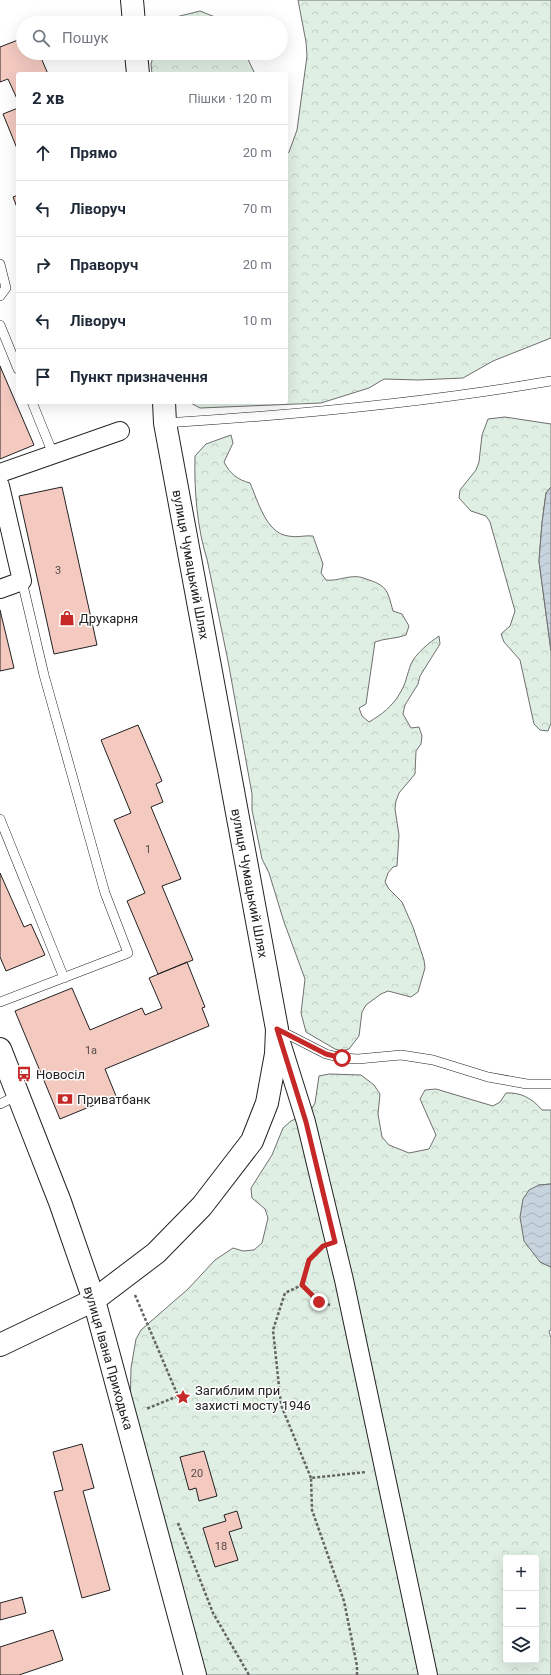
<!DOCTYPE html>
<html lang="uk">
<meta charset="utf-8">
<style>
body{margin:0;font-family:Roboto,sans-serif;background:#f2f2f3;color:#1f2937}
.controls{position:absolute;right:12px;bottom:12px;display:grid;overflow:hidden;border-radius:4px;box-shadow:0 4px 16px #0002}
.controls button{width:36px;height:36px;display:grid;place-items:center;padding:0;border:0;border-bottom:1px solid #e0e1e3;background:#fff;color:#1f2937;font:20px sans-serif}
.stop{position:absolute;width:12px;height:12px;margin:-9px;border:3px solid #c62828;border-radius:50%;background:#fff}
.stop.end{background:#c62828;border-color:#fff;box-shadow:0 1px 4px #0008}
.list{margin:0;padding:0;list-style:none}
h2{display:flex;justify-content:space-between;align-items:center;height:52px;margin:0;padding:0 16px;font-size:17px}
h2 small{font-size:13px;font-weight:400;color:#747a83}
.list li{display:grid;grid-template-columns:26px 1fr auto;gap:12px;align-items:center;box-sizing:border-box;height:56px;padding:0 16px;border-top:1px solid #e0e1e3}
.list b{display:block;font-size:15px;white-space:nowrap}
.list em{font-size:13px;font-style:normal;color:#747a83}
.icon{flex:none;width:22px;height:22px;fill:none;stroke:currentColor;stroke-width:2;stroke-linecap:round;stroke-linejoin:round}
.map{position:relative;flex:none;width:551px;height:1675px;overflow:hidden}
.search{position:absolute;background:#fff;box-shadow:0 4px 16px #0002;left:16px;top:16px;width:272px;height:44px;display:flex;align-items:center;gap:10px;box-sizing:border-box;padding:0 14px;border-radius:22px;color:#747a83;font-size:15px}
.panel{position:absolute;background:#fff;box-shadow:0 4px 16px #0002;left:16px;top:72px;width:272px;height:332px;border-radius:4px}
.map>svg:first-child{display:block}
.forest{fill:url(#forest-crowns);stroke:#6f6f6f;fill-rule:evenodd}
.water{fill:url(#water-waves);stroke:#6f6f6f}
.building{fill:#f3c9c0;stroke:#222}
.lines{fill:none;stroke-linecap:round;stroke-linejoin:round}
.service-casing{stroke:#222;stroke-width:10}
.minor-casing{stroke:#222;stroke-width:20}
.secondary-casing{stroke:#222;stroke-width:24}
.primary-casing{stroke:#222;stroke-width:24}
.trunk-casing{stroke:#222;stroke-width:24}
.path{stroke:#646464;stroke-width:2.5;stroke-dasharray:3 2;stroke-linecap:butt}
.service{stroke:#fff;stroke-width:9}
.minor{stroke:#fff;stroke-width:18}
.secondary{stroke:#fff;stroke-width:22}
.primary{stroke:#fff;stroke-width:22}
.trunk{stroke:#fff;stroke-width:22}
.route{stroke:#c62828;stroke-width:5}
.labels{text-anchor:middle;stroke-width:3;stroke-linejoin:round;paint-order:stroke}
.number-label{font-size:11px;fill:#564c4a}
.street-label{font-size:13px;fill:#222;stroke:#fff}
.poi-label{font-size:13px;fill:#222;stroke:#fff;text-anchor:start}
</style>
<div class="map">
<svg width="551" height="1675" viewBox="0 0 551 1675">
<defs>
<pattern id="forest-crowns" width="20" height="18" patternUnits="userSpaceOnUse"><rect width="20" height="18" fill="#e0efe3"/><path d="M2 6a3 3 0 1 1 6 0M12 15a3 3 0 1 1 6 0" fill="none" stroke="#c0cdc2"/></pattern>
<pattern id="water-waves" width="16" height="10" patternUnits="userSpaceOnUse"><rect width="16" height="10" fill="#c7d3dd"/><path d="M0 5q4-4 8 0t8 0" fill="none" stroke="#abb5bd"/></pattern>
</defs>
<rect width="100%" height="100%" fill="#fff"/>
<path class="forest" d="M 298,0 L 551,0 L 551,338 L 493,361 L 463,378 L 418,380 L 384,379 L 369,388 L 321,403 L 200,408 L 189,402 L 286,402 L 286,154 L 289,152 L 297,130 L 307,56 L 306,42 Z
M 200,11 L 230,23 L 171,23 L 176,17 Z
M 154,53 L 245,53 L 255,74 L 152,74 L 151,64 Z
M 505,417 L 551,424 L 551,487 L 546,493 L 542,523 L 539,561 L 551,651 L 551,723 L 548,731 L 540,730 L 534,724 L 520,660 L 504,642 L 501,634 L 510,626 L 515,611 L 490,522 L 486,516 L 471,511 L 459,498 L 460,490 L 476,470 L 479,462 L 482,435 L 488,419 Z
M 231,435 L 233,443 L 224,462 C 230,474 238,480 250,483 C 258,501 266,533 288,536 C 297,538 305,535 313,536 L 323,564 L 321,573 L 326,580 C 335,581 342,578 350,577 C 357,576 362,577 369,580 C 388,586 388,593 393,611 L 402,614 L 409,626 L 406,635 C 396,639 385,638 375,642 L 366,704 L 359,708 L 362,716 L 369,722 C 381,715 393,706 400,693 C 406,684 407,674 411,664 C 415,654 430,642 439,636 L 440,644 L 420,676 L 418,684 L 405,705 L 403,714 L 411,728 L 419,727 L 422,736 L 421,744 L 416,751 L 415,774 L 399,793 L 396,801 L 395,809 L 399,835 L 397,866 L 393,867 L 388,873 L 385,882 L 389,889 L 402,902 L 413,927 L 424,960 L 425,968 L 418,992 L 411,997 L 388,991 L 381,994 L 366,1005 L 362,1012 L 359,1036 L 349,1049 L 342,1051 L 335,1049 L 306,1032 L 301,1013 L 305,979 L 284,922 L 269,873 L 262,859 L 252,810 L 252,794 L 228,661 L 207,559 C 197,528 194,489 195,456 L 206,444 Z
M 329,1074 L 361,1075 L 374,1085 L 380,1094 L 378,1114 L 382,1137 L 389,1145 L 409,1153 L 429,1149 L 436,1135 L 420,1099 L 425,1090 L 436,1089 L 493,1106 L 500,1102 L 506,1093 C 520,1092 532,1098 542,1110 L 551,1110 L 551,1184 L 539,1185 L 540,1262 L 551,1267 L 551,1330 L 549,1331 L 551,1338 L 551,1675 L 205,1675 L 130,1408 L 131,1368 L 136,1339 L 141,1330 L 188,1289 L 215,1260 L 233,1248 L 243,1251 L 254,1250 L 262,1243 L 268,1218 L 265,1209 L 252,1198 L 251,1188 L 272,1155 L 283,1128 L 291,1121 L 310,1112 L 315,1103 L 319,1076 ZM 506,1558 L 536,1558 L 536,1660 L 506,1660 Z"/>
<path class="water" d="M 551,487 L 551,651 L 539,561 L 542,523 L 546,493 Z
M 551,1184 L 551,1267 L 540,1262 L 524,1241 L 520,1217 L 523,1199 L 529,1190 L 539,1185 Z"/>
<path class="building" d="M 23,38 L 23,53 L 39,53 L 48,74 L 18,74 L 18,101 L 8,79 L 0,82 L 0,47 Z
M 18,108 L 18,151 L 3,114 Z
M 18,195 L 18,210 L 13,197 Z
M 0,366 L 34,445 L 0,459 Z
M 62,487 L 97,645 L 54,654 L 19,496 Z
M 0,610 L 14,668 L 0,671 Z
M 138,725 L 162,781 L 156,784 L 163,802 L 151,807 L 181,879 L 162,886 L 193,960 L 158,974 L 127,901 L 145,893 L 114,820 L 131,813 L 101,740 Z
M 0,873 L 24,927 L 31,924 L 45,955 L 6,971 L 0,957 Z
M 187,962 L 205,1007 L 202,1008 L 209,1026 L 105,1069 L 116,1096 L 60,1119 L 15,1011 L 72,988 L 90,1030 L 142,1008 L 145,1015 L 162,1008 L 149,978 Z
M 82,1444 L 94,1488 L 83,1491 L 110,1590 L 82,1598 L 54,1492 L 63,1490 L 53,1452 Z
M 204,1451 L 217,1496 L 199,1501 L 196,1488 L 189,1490 L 180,1457 Z
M 237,1511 L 242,1528 L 229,1532 L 238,1560 L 215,1567 L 203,1528 L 226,1521 L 224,1515 Z
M 22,1597 L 26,1613 L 0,1620 L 0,1603 Z
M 53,1630 L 63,1660 L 19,1675 L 0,1675 L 0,1647 Z"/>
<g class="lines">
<g class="service-casing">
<path id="service" d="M 0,264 L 6,288 L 0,296
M 0,325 L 18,369
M 32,402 L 53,454
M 165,423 C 295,415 423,403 551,381
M 0,819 L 64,978
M 0,1002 L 128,953 L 105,893 L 44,675 L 22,581
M 279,1030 L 326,1054 L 342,1058 L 358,1059 L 401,1055 L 433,1060 L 488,1077 L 527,1084 L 551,1084
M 0,1104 L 18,1095"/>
</g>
<g class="minor-casing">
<path id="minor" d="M 0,473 L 120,431
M 0,486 L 22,581 L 0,589
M 279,1036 L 306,1122 L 344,1280 L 428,1675"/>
</g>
<g class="secondary-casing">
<path id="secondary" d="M 0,1049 L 60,1202 L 94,1300"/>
</g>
<g class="primary-casing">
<path id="primary" d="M 0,1345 L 94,1300"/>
</g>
<g class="trunk-casing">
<g id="trunk">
<path d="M 132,0 L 134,23"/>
<path d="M 136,53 L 138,74"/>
<path id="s1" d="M 164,402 L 165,423 L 277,1029 L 276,1054 L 267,1103 L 252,1141 L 202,1206 L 156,1253 L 94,1300 L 195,1675"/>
</g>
</g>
<path class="path" d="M 302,1285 L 309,1259 L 318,1251
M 135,1295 L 178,1396 L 146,1409
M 311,1478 L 281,1405 L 273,1330 L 285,1293 L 302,1285 L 319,1302 L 330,1305
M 178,1523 L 213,1613 L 249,1675
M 357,1675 L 357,1666 L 344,1601 L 312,1510 L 311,1478 L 366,1472"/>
<use href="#service" class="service"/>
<use href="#minor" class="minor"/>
<use href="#secondary" class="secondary"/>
<use href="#primary" class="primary"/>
<use href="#trunk" class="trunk"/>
</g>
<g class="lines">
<path class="route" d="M 319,1302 L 302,1285 L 309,1260 L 323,1246 L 335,1242 L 306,1122 L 277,1029 L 326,1054 L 342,1058"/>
</g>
<defs>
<g id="shop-bare" transform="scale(1.2)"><path d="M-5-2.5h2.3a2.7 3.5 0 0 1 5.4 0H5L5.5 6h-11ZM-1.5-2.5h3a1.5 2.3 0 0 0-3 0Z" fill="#c62828" stroke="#fff" stroke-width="2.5" paint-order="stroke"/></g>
<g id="bus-bare" transform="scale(1.2)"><path d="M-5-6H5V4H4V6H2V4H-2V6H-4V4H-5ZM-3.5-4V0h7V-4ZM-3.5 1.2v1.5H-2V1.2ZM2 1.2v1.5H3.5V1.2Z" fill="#c62828" stroke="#fff" stroke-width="2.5" paint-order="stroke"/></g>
<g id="bank-bare" transform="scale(1.2)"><path d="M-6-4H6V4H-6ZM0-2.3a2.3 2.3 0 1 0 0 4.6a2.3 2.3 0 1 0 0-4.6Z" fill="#c62828" stroke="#fff" stroke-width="2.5" paint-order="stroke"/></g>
<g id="sight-bare" transform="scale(1.2)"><path d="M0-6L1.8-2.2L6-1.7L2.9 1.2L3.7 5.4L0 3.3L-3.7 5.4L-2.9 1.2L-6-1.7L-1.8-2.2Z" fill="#c62828" stroke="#fff" stroke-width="2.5" paint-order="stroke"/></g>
</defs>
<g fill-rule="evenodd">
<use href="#shop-bare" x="67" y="618"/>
<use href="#bus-bare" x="24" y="1074"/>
<use href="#bank-bare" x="65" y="1099"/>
<use href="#sight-bare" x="183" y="1397"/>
</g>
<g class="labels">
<g class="number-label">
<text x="58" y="574">3</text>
<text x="148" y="853">1</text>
<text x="91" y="1054">1а</text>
<text x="197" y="1477">20</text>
<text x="221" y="1550">18</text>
</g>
<g class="street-label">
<text dy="5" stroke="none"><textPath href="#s1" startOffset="165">вулиця Чумацький Шлях</textPath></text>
<text dy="5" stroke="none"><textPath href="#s1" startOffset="489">вулиця Чумацький Шлях</textPath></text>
<text transform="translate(109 1358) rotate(74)" y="5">вулиця Івана Приходька</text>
</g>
<g class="poi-label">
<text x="79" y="623">Друкарня</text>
<text x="36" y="1079">Новосіл</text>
<text x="77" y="1104">Приватбанк</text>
<text x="195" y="1395">Загиблим при<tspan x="195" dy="15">захисті мосту 1946</tspan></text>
</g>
</g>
</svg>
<div class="controls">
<button>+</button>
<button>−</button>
<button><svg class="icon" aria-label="layers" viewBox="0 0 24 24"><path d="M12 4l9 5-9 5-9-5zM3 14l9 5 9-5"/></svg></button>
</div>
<div class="stop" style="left:342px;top:1058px"></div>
<div class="stop end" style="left:319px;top:1302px"></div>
<div class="search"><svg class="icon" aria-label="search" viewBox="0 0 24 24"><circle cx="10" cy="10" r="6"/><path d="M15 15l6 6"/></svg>Пошук</div>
<section class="panel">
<h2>2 хв<small>Пішки · 120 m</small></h2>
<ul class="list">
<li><svg class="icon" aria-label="ahead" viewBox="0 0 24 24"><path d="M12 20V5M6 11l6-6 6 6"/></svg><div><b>Прямо</b></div><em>20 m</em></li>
<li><svg class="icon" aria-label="left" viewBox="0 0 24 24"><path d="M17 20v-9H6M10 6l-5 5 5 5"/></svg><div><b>Ліворуч</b></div><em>70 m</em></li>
<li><svg class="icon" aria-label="right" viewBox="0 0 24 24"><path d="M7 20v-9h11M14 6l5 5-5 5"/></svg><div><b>Праворуч</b></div><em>20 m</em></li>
<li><svg class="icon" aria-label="left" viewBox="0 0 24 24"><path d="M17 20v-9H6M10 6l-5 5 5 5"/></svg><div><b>Ліворуч</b></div><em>10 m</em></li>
<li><svg class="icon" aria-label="arrive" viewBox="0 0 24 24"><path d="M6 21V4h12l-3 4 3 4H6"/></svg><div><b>Пункт призначення</b></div></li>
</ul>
</section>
</div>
